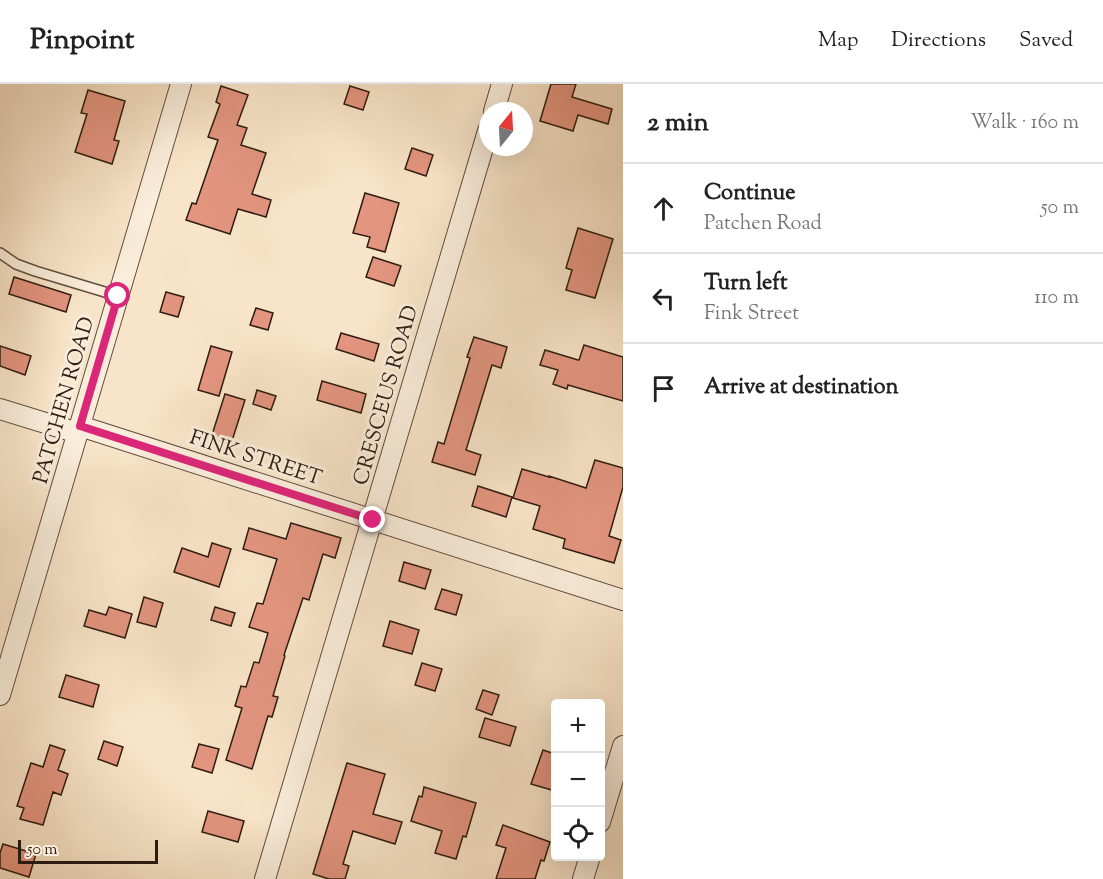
<!DOCTYPE html>
<meta charset="utf-8">
<style>
body{margin:0;font-family:"Sorts Mill Goudy",serif;background:#f2f2f2;color:#222}
.controls{position:absolute;right:18px;bottom:18px;display:grid;overflow:hidden;border-radius:6px;box-shadow:0 6px 24px #0002}
.controls button{width:54px;height:54px;display:grid;place-items:center;padding:0;border:0;border-bottom:2px solid #e0e0e0;background:#fff;color:#222;font:30px sans-serif}
.compass{position:absolute;left:479px;top:18px;width:54px;height:54px;border-radius:50%;background:#fff;box-shadow:0 6px 24px #0002;rotate:18deg}
.scale{position:absolute;left:18px;bottom:15px;width:140px;box-sizing:border-box;padding-left:6px;border:3px solid #2f1c11;border-top:0;font-size:16px;line-height:21px;white-space:nowrap;color:#2f1c11;-webkit-text-stroke:4px #faeddb;paint-order:stroke}
.stop{position:absolute;width:18px;height:18px;margin:-14px;border:4px solid #db2777;border-radius:50%;background:#fff}
.stop.end{background:#db2777;border-color:#fff;box-shadow:0 2px 6px #0008}
.list{margin:0;padding:0;list-style:none}
h2{display:flex;justify-content:space-between;align-items:center;height:78px;margin:0;padding:0 24px;font-size:26px}
h2 small{font-size:20px;font-weight:400;color:#767676}
.list li{display:grid;grid-template-columns:39px 1fr auto;gap:18px;align-items:center;box-sizing:border-box;height:90px;padding:0 24px;border-top:2px solid #e0e0e0}
.list b{display:block;font-size:22px;white-space:nowrap}
.list p{margin:0;font-size:20px;white-space:nowrap;color:#767676}
.list em{font-size:20px;font-style:normal;color:#767676}
.icon{flex:none;width:33px;height:33px;fill:none;stroke:currentColor;stroke-width:2;stroke-linecap:round;stroke-linejoin:round}
.map{position:relative;flex:none;width:623px;height:795px;overflow:hidden}
header{display:flex;align-items:center;gap:36px;box-sizing:border-box;height:84px;padding:0 30px;background:#fff;border-bottom:2px solid #e0e0e0}
header strong{font-size:28px}
nav{display:flex;gap:33px;margin-inline-start:auto;font-size:21px}
main{display:flex}
aside{flex:1;background:#fff}
.map>svg:first-child{display:block}
.building{fill:#e3957f;stroke:#2f1c11;stroke-width:1.5}
.lines{fill:none;stroke-linecap:round;stroke-linejoin:round}
.lane-casing{stroke:#614e3f;stroke-width:12}
.street-casing{stroke:#614e3f;stroke-width:22}
.lane{stroke:#faeddb;stroke-width:9}
.street{stroke:#faeddb;stroke-width:20}
.route{stroke:#db2777;stroke-width:8}
.labels{text-anchor:middle;stroke-width:6;stroke-linejoin:round;paint-order:stroke}
.street-label{font-size:21px;fill:#2f1c11;stroke:#faeddb}
</style>
<header>
<strong>Pinpoint</strong>
<nav><a>Map</a><a>Directions</a><a>Saved</a></nav>
</header>
<main>
<div class="map">
<svg width="623" height="795" viewBox="0 0 623 795">
<rect width="100%" height="100%" fill="#f8e4c8"/>
<filter id="stains"><feTurbulence type="fractalNoise" baseFrequency=".00333" numOctaves="4"/><feColorMatrix values="0 0 0 0 .2 0 0 0 0 .09 0 0 0 0 .02 0 0 0 .5 -.17"/></filter>
<radialGradient id="worn" r=".72"><stop offset=".6" stop-color="#630" stop-opacity="0"/><stop offset="1" stop-color="#630" stop-opacity=".3"/></radialGradient>
<path class="building" d="M 551,0 L 576,0 L 572,13 L 612,25 L 608,40 L 578,31 L 573,47 L 540,37 Z
M 221,2 L 248,11 L 237,41 L 247,44 L 241,61 L 266,69 L 252,110 L 271,116 L 266,133 L 238,125 L 230,150 L 186,136 L 192,119 L 196,120 L 218,56 L 208,53 L 220,20 L 216,18 Z
M 350,2 L 369,8 L 363,26 L 344,20 Z
M 88,6 L 125,17 L 114,56 L 119,57 L 112,80 L 75,68 L 87,30 L 81,29 Z
M 412,64 L 433,71 L 426,92 L 405,85 Z
M 365,109 L 399,119 L 385,168 L 367,163 L 370,153 L 353,149 Z
M 578,144 L 613,155 L 595,214 L 566,206 L 572,186 L 566,184 Z
M 373,173 L 401,182 L 394,202 L 366,193 Z
M 14,193 L 71,211 L 66,228 L 9,210 Z
M 166,208 L 184,213 L 178,233 L 160,228 Z
M 256,224 L 273,229 L 268,246 L 250,241 Z
M 341,249 L 379,260 L 374,277 L 336,265 Z
M 474,253 L 507,263 L 501,284 L 492,281 L 466,366 L 481,371 L 475,391 L 432,378 L 438,358 L 444,360 L 470,274 L 467,273 Z
M 584,261 L 623,273 L 623,317 L 568,301 L 567,305 L 553,300 L 558,286 L 540,281 L 545,266 L 578,276 L 579,276 Z
M 0,262 L 31,272 L 25,291 L 0,282 Z
M 211,262 L 232,268 L 219,312 L 198,306 Z
M 322,297 L 366,310 L 361,329 L 317,316 Z
M 257,306 L 276,312 L 271,326 L 253,320 Z
M 225,310 L 245,316 L 231,360 L 211,354 Z
M 595,376 L 623,384 L 623,403 L 609,452 L 621,456 L 614,479 L 563,464 L 565,455 L 533,445 L 540,422 L 513,414 L 522,385 L 549,393 L 549,392 L 586,404 Z
M 478,402 L 512,413 L 506,433 L 472,422 Z
M 291,439 L 341,454 L 335,474 L 323,470 L 309,516 L 303,514 L 284,571 L 285,572 L 273,612 L 278,613 L 272,633 L 268,632 L 252,685 L 226,676 L 242,624 L 235,622 L 241,602 L 246,603 L 254,578 L 259,579 L 268,549 L 249,543 L 257,519 L 263,520 L 277,475 L 243,465 L 249,444 L 286,455 Z
M 212,459 L 231,465 L 219,503 L 174,488 L 182,464 L 208,473 Z
M 404,478 L 431,486 L 425,505 L 399,497 Z
M 442,505 L 462,511 L 456,531 L 435,525 Z
M 144,513 L 163,519 L 156,543 L 137,538 Z
M 109,523 L 132,530 L 125,554 L 84,542 L 89,526 L 106,531 Z
M 215,523 L 235,529 L 231,542 L 211,536 Z
M 390,537 L 419,546 L 412,570 L 383,562 Z
M 422,579 L 442,585 L 435,607 L 415,601 Z
M 66,591 L 99,601 L 93,623 L 59,613 Z
M 483,606 L 499,611 L 492,631 L 476,625 Z
M 485,634 L 516,643 L 510,662 L 479,653 Z
M 104,657 L 123,663 L 117,682 L 98,675 Z
M 199,660 L 219,665 L 212,689 L 192,683 Z
M 50,661 L 65,666 L 58,686 L 68,690 L 61,711 L 53,708 L 43,741 L 20,735 L 24,724 L 17,722 L 31,679 L 43,683 Z
M 543,666 L 555,670 L 555,707 L 531,700 Z
M 347,679 L 385,690 L 373,730 L 402,738 L 395,760 L 353,747 L 343,780 L 349,782 L 345,795 L 329,795 L 313,790 Z
M 424,703 L 476,719 L 466,753 L 463,752 L 456,775 L 435,769 L 442,747 L 411,737 L 419,712 L 422,713 Z
M 208,727 L 244,737 L 238,758 L 202,748 Z
M 503,741 L 550,758 L 544,777 L 541,776 L 535,795 L 496,795 L 506,764 L 496,761 Z
M 3,760 L 36,770 L 29,793 L 0,784 L 0,769 Z"/>
<g class="lines">
<g class="lane-casing">
<path id="lane" d="M 0,169 L 16,180 L 35,187 L 118,212"/>
</g>
<g class="street-casing">
<path id="street" d="M 494,27 L 502,0
M 0,325 L 78,349
M 80,342 L 623,516
M 0,611 L 181,0
M 600,738 L 623,662
M 265,795 L 488,47
M 583,795 L 590,772"/>
</g>
<use href="#lane" class="lane"/>
<use href="#street" class="street"/>
</g>
<g class="lines">
<path class="route" d="M 118,212 L 80,342 L 373,436"/>
</g>
<g class="labels">
<g class="street-label">
<text transform="translate(385 311) rotate(-74)" y="7">CRESCEUS ROAD</text>
<text transform="translate(63 316) rotate(-74)" y="7">PATCHEN ROAD</text>
<text transform="translate(256 373) rotate(18)" y="7">FINK STREET</text>
</g>
</g>
<rect width="100%" height="100%" filter="url(#stains)"/>
<rect width="100%" height="100%" fill="url(#worn)"/>
</svg>
<div class="controls">
<button>+</button>
<button>−</button>
<button><svg class="icon" aria-label="locate" viewBox="0 0 24 24"><circle cx="12" cy="12" r="6"/><path d="M12 2v4M12 18v4M2 12h4M18 12h4"/></svg></button>
</div>
<svg class="compass" viewBox="-18 -18 36 36"><path d="M0-13l5 13h-10z" fill="#e53935"/><path d="M0 13l5-13h-10z" fill="#767676"/></svg>
<div class="scale">50 m</div>
<div class="stop" style="left:118px;top:212px"></div>
<div class="stop end" style="left:373px;top:436px"></div>
</div>
<aside>
<h2>2 min<small>Walk · 160 m</small></h2>
<ul class="list">
<li><svg class="icon" aria-label="ahead" viewBox="0 0 24 24"><path d="M12 20V5M6 11l6-6 6 6"/></svg><div><b>Continue</b><p>Patchen Road</p></div><em>50 m</em></li>
<li><svg class="icon" aria-label="left" viewBox="0 0 24 24"><path d="M17 20v-9H6M10 6l-5 5 5 5"/></svg><div><b>Turn left</b><p>Fink Street</p></div><em>110 m</em></li>
<li><svg class="icon" aria-label="arrive" viewBox="0 0 24 24"><path d="M6 21V4h12l-3 4 3 4H6"/></svg><div><b>Arrive at destination</b></div></li>
</ul>
</aside>
</main>
